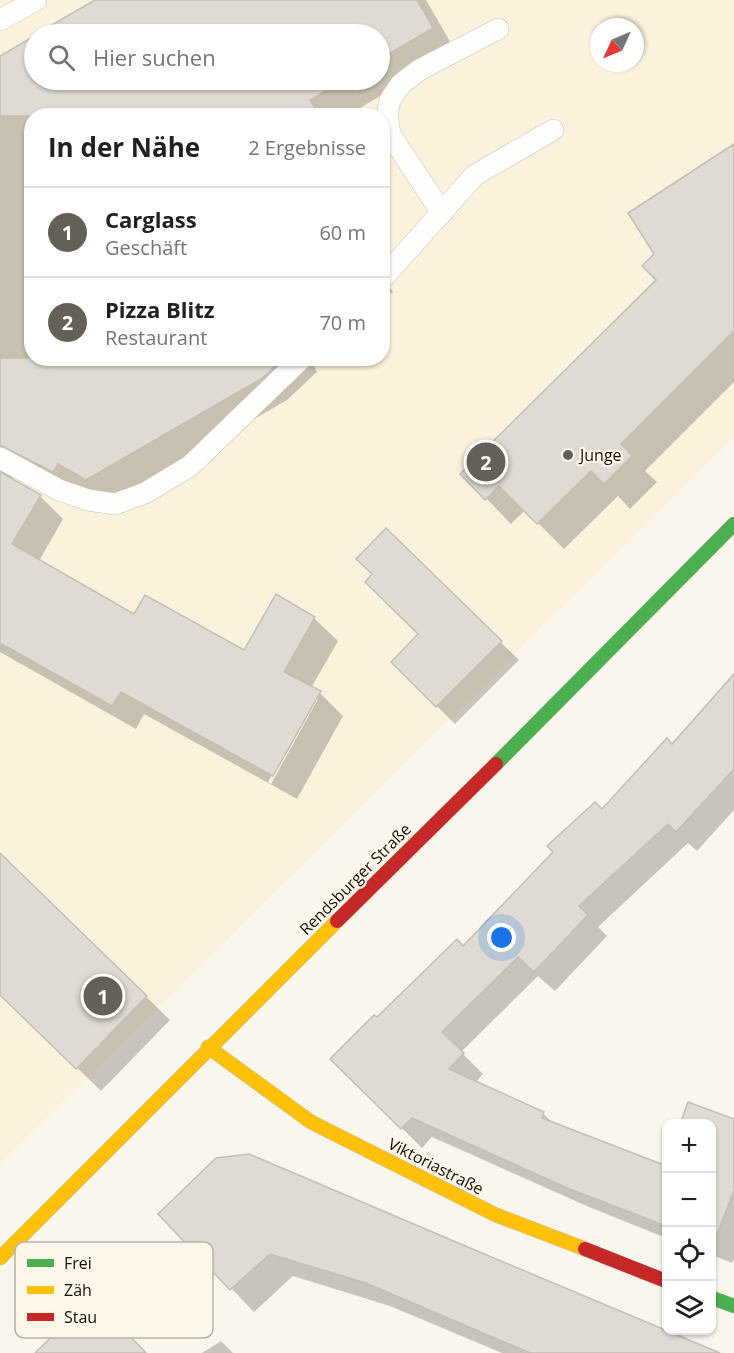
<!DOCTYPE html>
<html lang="de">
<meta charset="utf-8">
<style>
body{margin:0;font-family:"Open Sans",sans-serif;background:#f2f2f2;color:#202124}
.controls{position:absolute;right:18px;bottom:18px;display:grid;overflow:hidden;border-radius:12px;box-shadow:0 2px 4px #0004}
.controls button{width:54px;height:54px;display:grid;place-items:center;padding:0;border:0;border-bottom:2px solid #e0e0e0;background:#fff;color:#202124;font:30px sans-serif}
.compass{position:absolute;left:590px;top:18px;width:54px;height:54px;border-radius:50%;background:#fff;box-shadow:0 2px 4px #0004;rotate:226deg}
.you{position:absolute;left:502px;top:938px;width:21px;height:21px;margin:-15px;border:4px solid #fff;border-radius:50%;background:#1a73e8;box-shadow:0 0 0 9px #1a73e833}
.badge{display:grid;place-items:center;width:39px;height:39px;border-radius:50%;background:#646058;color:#fff;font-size:20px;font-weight:700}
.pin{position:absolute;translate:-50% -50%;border:3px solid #fff;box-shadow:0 2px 6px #0006}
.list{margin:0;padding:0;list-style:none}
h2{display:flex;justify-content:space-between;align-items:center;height:78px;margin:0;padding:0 24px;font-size:26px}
h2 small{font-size:20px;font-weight:400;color:#757577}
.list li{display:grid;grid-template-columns:39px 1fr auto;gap:18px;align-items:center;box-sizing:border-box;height:90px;padding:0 24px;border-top:2px solid #e0e0e0}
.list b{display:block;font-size:22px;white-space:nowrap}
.list p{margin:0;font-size:20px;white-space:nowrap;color:#757577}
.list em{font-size:20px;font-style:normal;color:#757577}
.icon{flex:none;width:33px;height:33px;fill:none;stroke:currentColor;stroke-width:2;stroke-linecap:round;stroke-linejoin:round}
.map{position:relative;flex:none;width:734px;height:1353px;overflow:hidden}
.search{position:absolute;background:#fff;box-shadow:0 2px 4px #0004;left:24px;top:24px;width:366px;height:66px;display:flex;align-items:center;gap:15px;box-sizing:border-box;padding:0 21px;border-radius:33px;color:#757577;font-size:22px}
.panel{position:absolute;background:#fff;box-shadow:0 2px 4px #0004;left:24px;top:108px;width:366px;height:258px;border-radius:24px}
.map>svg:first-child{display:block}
.built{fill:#fbf2de;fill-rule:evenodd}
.shadow{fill:#0003;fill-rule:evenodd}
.building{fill:#dfdbd4;stroke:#c3bfb8;stroke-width:1.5}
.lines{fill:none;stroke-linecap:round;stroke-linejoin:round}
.lane-casing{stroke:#c5c1ba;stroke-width:22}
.fast-casing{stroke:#c5c1ba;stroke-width:15}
.slow-casing{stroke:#c5c1ba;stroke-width:15}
.jam-casing{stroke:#c5c1ba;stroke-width:15}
.lane{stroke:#fefefc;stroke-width:21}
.fast{stroke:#4caf50;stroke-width:14}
.slow{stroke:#ffc107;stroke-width:14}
.jam{stroke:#c62828;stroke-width:14}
.poi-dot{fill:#646058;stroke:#fef7e9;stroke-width:2}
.labels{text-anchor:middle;stroke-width:4.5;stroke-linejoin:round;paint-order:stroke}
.poi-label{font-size:16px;fill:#131008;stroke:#fef7e9;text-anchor:start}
.street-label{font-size:16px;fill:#131008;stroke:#fef7e9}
.key{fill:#fef7e9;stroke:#b8b2a6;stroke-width:1.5}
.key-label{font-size:16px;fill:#131008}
</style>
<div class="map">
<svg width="734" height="1353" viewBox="0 0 734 1353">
<rect width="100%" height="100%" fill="#f9f6ee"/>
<path class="built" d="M 0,0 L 734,0 L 734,437 L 0,1165 ZM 599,27 L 635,27 L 635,63 L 599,63 ZM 34,34 L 380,34 L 380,80 L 34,80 ZM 32,116 L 382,116 L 382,358 L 32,358 Z"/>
<path class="shadow" d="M 98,0 L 426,0 L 456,52 L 346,116 L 32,116 L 32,358 L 310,358 L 317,372 L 287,400 L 111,503 L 82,486 L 77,495 L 16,471 L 11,480 L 40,496 L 63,519 L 39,561 L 135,616 L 244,652 L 314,618 L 338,641 L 311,688 L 320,693 L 343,716 L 297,799 L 144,714 L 136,729 L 0,652 L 0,58 L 34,37 L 34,80 L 380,80 L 380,34 L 39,34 ZM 315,699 L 318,699 L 271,784 L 268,782 Z
M 734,162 L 734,382 L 645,471 L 657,482 L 630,509 L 618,496 L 564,549 L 525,510 L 511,524 L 486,498 L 658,280 Z
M 382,275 L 393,292 L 382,298 Z
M 386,530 L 519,660 L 455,724 L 393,662 L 420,634 L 374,575 Z
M 734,676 L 734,810 L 697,851 L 688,843 L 598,927 L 607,936 L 555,991 L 538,976 L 461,1052 L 483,1074 L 475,1083 L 543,1113 L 555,1125 L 665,1167 L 666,1163 L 666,1238 L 589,1207 L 432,1137 L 422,1148 L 332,1059 L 377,1019 L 464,948 L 602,811 L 673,746 Z
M 0,855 L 170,1020 L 101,1091 L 0,993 Z
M 734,1121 L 734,1259 L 732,1263 L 712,1255 L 712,1124 Z
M 160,1214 L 718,1353 L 502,1353 L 390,1306 L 293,1276 L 254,1312 Z
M 221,1341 L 233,1353 L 202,1353 Z"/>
<path class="building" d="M 95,0 L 417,0 L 433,28 L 380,59 L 380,34 L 36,34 Z
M 34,36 L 34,80 L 345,80 L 310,100 L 320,116 L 0,116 L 0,56 Z
M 734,144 L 734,331 L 621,444 L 632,456 L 604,484 L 591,471 L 537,524 L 499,486 L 485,500 L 460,474 L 656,280 L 642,266 L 654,254 L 628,213 Z
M 0,358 L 283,358 L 264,377 L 86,480 L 58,464 L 53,472 L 0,445 Z
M 0,472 L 41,495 L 12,544 L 134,614 L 145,595 L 244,650 L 276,594 L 315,617 L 284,672 L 321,691 L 273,776 L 121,692 L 112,706 L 0,643 Z
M 386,528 L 502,641 L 436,707 L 391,662 L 418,634 L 365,582 L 372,574 L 356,559 Z
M 734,674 L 734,769 L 676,832 L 668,824 L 579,906 L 588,915 L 534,972 L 518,957 L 442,1032 L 464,1053 L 449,1069 L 544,1112 L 542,1118 L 664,1165 L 666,1159 L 666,1226 L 567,1188 L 412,1118 L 401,1129 L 330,1059 L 374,1015 L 377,1017 L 457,939 L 463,946 L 553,852 L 547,846 L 595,802 L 602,809 L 667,738 L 672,744 Z
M 0,853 L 147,996 L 76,1069 L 0,995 Z
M 688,1102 L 734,1119 L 734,1190 L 713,1245 L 711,1124 L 680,1124 Z
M 249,1154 L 482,1253 L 720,1353 L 530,1353 L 366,1283 L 270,1254 L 230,1290 L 158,1214 L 216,1158 Z
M 93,1297 L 146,1353 L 35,1353 Z"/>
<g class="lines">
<g class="lane-casing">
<path id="lane" d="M 0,20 L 36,0
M 442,213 L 390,134 L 387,115 L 390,100 L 401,84 L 419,70 L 498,29
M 382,279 L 475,175 L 553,130
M 0,458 L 59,490 L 88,500 L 115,504 L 145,493 L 190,466 L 302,358"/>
</g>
<g class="fast-casing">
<path id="fast" d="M 496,764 L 734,524
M 712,1298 L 734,1306"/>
</g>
<g class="slow-casing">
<path id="slow" d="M 208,1047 L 311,1122 L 496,1215 L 585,1249
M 0,1258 L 337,921"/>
</g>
<g class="jam-casing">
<path id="jam" d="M 337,921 L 496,764
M 585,1249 L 666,1281"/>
</g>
<use href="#lane" class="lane"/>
<use href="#fast" class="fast"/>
<use href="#slow" class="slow"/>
<use href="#jam" class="jam"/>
</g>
<circle class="poi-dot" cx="568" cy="455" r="6"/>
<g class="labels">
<g class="poi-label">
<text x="580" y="461">Junge</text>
</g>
<g class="street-label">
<text transform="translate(355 879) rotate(-45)" y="6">Rendsburger Straße</text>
<text transform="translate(436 1166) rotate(27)" y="6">Viktoriastraße</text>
</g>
</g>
<rect x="15" y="1242" width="198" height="96" rx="9" class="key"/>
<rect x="27" y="1259" width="27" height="8" fill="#4caf50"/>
<rect x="27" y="1286" width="27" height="8" fill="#ffc107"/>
<rect x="27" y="1313" width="27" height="8" fill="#c62828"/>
<g class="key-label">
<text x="64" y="1269">Frei</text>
<text x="64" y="1296">Zäh</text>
<text x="64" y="1323">Stau</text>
</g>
</svg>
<div class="controls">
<button>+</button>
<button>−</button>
<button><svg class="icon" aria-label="locate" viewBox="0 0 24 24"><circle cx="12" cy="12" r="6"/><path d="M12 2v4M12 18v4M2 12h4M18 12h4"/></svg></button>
<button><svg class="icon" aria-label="layers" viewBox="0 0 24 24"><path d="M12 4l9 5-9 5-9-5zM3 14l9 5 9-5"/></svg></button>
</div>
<svg class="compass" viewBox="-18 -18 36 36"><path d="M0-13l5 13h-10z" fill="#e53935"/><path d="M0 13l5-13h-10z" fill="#757577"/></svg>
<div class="you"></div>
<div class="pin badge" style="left:103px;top:996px">1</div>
<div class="pin badge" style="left:486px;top:462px">2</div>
<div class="search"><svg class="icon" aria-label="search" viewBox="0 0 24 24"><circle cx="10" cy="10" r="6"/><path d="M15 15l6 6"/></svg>Hier suchen</div>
<section class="panel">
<h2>In der Nähe<small>2 Ergebnisse</small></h2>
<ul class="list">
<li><span class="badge">1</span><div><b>Carglass</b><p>Geschäft</p></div><em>60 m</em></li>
<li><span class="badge">2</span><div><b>Pizza Blitz</b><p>Restaurant</p></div><em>70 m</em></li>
</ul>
</section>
</div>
